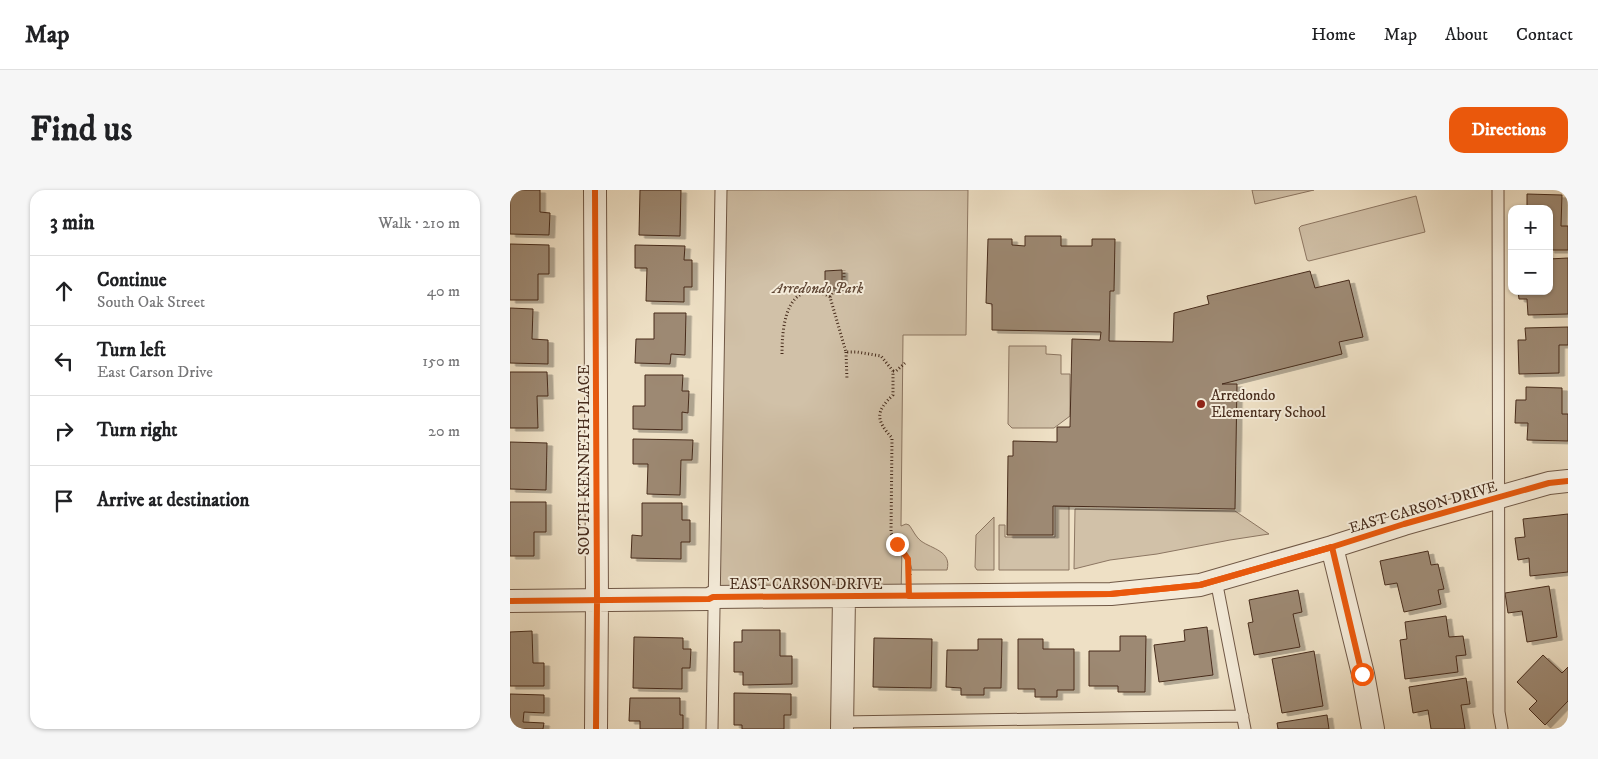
<!DOCTYPE html>
<meta charset="utf-8">
<style>
body{margin:0;font-family:"IM FELL DW Pica",serif;background:#f6f6f6;color:#202124}
.controls{position:absolute;right:15px;top:15px;display:grid;overflow:hidden;border-radius:10px;box-shadow:0 1px 4px #0004}
.controls button{width:45px;height:45px;display:grid;place-items:center;padding:0;border:0;border-bottom:1px solid #e0e0e0;background:#fff;color:#202124;font:25px sans-serif}
.stop{position:absolute;width:15px;height:15px;margin:-11px;border:4px solid #ea580c;border-radius:50%;background:#fff}
.stop.end{background:#ea580c;border-color:#fff;box-shadow:0 1px 5px #0008}
.list{margin:0;padding:0;list-style:none}
h2{display:flex;justify-content:space-between;align-items:center;height:65px;margin:0;padding:0 20px;font-size:21px}
h2 small{font-size:16px;font-weight:400;color:#757577}
.list li{display:grid;grid-template-columns:32px 1fr auto;gap:15px;align-items:center;box-sizing:border-box;height:70px;padding:0 20px;border-top:1px solid #e0e0e0}
.list b{display:block;font-size:19px;white-space:nowrap}
.list p{margin:0;font-size:16px;white-space:nowrap;color:#757577}
.list em{font-size:16px;font-style:normal;color:#757577}
.icon{flex:none;width:28px;height:28px;fill:none;stroke:currentColor;stroke-width:2;stroke-linecap:round;stroke-linejoin:round}
.map{position:relative;flex:none;width:1058px;height:539px;overflow:hidden;border-radius:15px}
header{display:flex;align-items:center;gap:30px;box-sizing:border-box;height:70px;padding:0 25px;background:#fff;border-bottom:1px solid #e0e0e0}
header strong{font-size:24px}
nav{display:flex;gap:28px;margin-inline-start:auto;font-size:18px}
.intro{display:flex;align-items:center;justify-content:space-between;box-sizing:border-box;height:120px;padding:0 30px}
h1{margin:0;font-size:35px}
.button{padding:12px 22px;border-radius:15px;background:#ea580c;color:#fff;font-size:18px;font-weight:700}
main{display:flex;gap:30px;padding:0 30px}
aside{flex:1;background:#fff;border-radius:15px;box-shadow:0 1px 4px #0004}
.map>svg:first-child{display:block}
.green{fill:#d1c1a8;stroke:#8c7662}
.building{fill:#9d8973;stroke:#462b1b;filter:url(#shadow)}
.lines{fill:none;stroke-linecap:round;stroke-linejoin:round}
.lane-casing{stroke:#705846;stroke-width:13}
.street-casing{stroke:#705846;stroke-width:24}
.path{stroke:#462b1b;stroke-width:3;stroke-dasharray:1 2.5;stroke-linecap:butt}
.lane{stroke:#f4ebd9;stroke-width:11}
.street{stroke:#f4ebd9;stroke-width:22}
.cycleway-casing{stroke:#f4ebd9;stroke-width:9}
.cycleway{stroke:#e8590c;stroke-width:6}
.route{stroke:#ea580c;stroke-width:6}
.poi-dot{fill:#8f2418;stroke:#f4ebd9;stroke-width:2}
.labels{text-anchor:middle;stroke-width:4;stroke-linejoin:round;paint-order:stroke}
.park-label{font-size:15px;font-style:italic;fill:#624937;stroke:#f4ebd9}
.poi-label{font-size:15px;fill:#462b1b;stroke:#f4ebd9;text-anchor:start}
.street-label{font-size:15px;fill:#462b1b;stroke:#f4ebd9}
</style>
<header>
<strong>Map</strong>
<nav><a>Home</a><a>Map</a><a>About</a><a>Contact</a></nav>
</header>
<div class="intro"><h1>Find us</h1><a class="button">Directions</a></div>
<main>
<aside>
<h2>3 min<small>Walk · 210 m</small></h2>
<ul class="list">
<li><svg class="icon" aria-label="ahead" viewBox="0 0 24 24"><path d="M12 20V5M6 11l6-6 6 6"/></svg><div><b>Continue</b><p>South Oak Street</p></div><em>40 m</em></li>
<li><svg class="icon" aria-label="left" viewBox="0 0 24 24"><path d="M17 20v-9H6M10 6l-5 5 5 5"/></svg><div><b>Turn left</b><p>East Carson Drive</p></div><em>150 m</em></li>
<li><svg class="icon" aria-label="right" viewBox="0 0 24 24"><path d="M7 20v-9h11M14 6l5 5-5 5"/></svg><div><b>Turn right</b></div><em>20 m</em></li>
<li><svg class="icon" aria-label="arrive" viewBox="0 0 24 24"><path d="M6 21V4h12l-3 4 3 4H6"/></svg><div><b>Arrive at destination</b></div></li>
</ul>
</aside>
<div class="map">
<svg width="1058" height="539" viewBox="0 0 1058 539">
<defs>
<filter id="shadow"><feDropShadow dx="5.5" dy="3" stdDeviation="0" flood-color="#0004"/></filter>
</defs>
<rect width="100%" height="100%" fill="#eee0c5"/>
<filter id="stains"><feTurbulence type="fractalNoise" baseFrequency=".004" numOctaves="4"/><feColorMatrix values="0 0 0 0 .2 0 0 0 0 .09 0 0 0 0 .02 0 0 0 .5 -.17"/></filter>
<radialGradient id="worn" r=".72"><stop offset=".6" stop-color="#630" stop-opacity="0"/><stop offset="1" stop-color="#630" stop-opacity=".3"/></radialGradient>
<path class="green" d="M 211,0 L 458,0 L 456,145 L 393,145 L 391,336 L 396,334 L 399,335 C 403,340 405,346 411,351 C 422,359 442,361 437,380 L 402,380 L 398,365 L 392,357 L 391,406 L 204,407 Z
M 742,0 L 804,0 L 745,14 Z
M 906,6 L 915,42 L 799,71 L 797,70 L 789,38 L 791,36 Z
M 499,156 L 536,156 L 536,164 L 551,165 L 551,184 L 560,184 L 560,226 L 544,238 L 502,238 L 498,234 Z
M 545,316 L 559,316 L 559,380 L 489,380 L 489,335 L 495,335 L 495,347 L 545,347 Z
M 565,319 L 725,321 L 759,344 L 720,350 L 647,364 L 600,370 L 564,379 Z
M 484,327 L 484,380 L 467,380 L 465,377 L 466,345 Z"/>
<path class="building" d="M 0,0 L 30,0 L 30,22 L 40,23 L 39,45 L 0,44 Z
M 130,0 L 171,0 L 170,46 L 129,45 Z
M 1017,4 L 1052,5 L 1051,36 L 1058,36 L 1058,60 L 1039,60 L 1039,19 L 1017,19 Z
M 515,46 L 551,46 L 551,56 L 582,56 L 582,49 L 605,49 L 604,101 L 600,101 L 599,151 L 663,152 L 664,123 L 699,114 L 697,106 L 800,81 L 805,98 L 839,90 L 853,147 L 829,152 L 832,164 L 712,194 L 727,194 L 725,319 L 543,316 L 543,345 L 497,345 L 498,266 L 503,266 L 503,251 L 547,252 L 547,237 L 560,237 L 562,149 L 590,150 L 591,142 L 482,140 L 482,114 L 476,113 L 478,49 L 502,49 L 502,55 L 515,56 Z
M 0,54 L 39,55 L 39,84 L 28,84 L 28,110 L 0,110 Z
M 125,55 L 175,56 L 174,70 L 182,70 L 182,97 L 174,97 L 174,112 L 136,111 L 137,78 L 125,78 Z
M 1058,68 L 1058,124 L 1018,125 L 1017,109 L 1009,109 L 1008,101 L 1039,101 L 1039,69 Z
M 332,80 L 332,98 L 315,98 L 315,81 Z
M 0,118 L 23,119 L 22,149 L 38,150 L 38,174 L 0,173 Z
M 144,123 L 176,123 L 175,165 L 161,164 L 160,174 L 125,173 L 126,149 L 144,149 Z
M 1058,137 L 1058,155 L 1049,155 L 1049,183 L 1009,184 L 1008,150 L 1016,150 L 1015,138 Z
M 0,182 L 37,182 L 38,206 L 27,206 L 28,238 L 0,238 Z
M 135,185 L 173,185 L 172,201 L 179,201 L 178,223 L 172,222 L 172,240 L 123,239 L 123,216 L 135,216 Z
M 1016,197 L 1052,198 L 1052,224 L 1058,224 L 1058,251 L 1017,250 L 1018,233 L 1005,233 L 1006,210 L 1016,210 Z
M 123,249 L 183,250 L 182,270 L 171,270 L 170,305 L 137,304 L 138,274 L 123,274 Z
M 0,252 L 37,253 L 36,300 L 0,299 Z
M 0,312 L 36,312 L 36,342 L 24,342 L 24,366 L 0,366 Z
M 132,313 L 172,313 L 172,330 L 180,330 L 180,352 L 171,352 L 171,369 L 121,368 L 122,345 L 132,346 Z
M 1058,324 L 1058,382 L 1020,386 L 1019,368 L 1008,370 L 1005,348 L 1015,347 L 1013,329 Z
M 918,361 L 921,375 L 928,374 L 934,399 L 928,400 L 931,414 L 894,422 L 887,393 L 875,395 L 870,371 Z
M 1039,396 L 1047,447 L 1017,452 L 1012,421 L 998,423 L 995,403 Z
M 788,400 L 792,422 L 783,424 L 790,457 L 744,465 L 738,433 L 743,432 L 739,410 Z
M 936,426 L 939,447 L 953,446 L 956,465 L 946,466 L 948,482 L 895,489 L 890,450 L 897,449 L 895,432 Z
M 697,437 L 703,485 L 649,492 L 644,455 L 675,451 L 674,440 Z
M 232,440 L 270,440 L 270,466 L 282,466 L 282,494 L 233,495 L 233,482 L 224,482 L 224,452 L 232,452 Z
M 22,441 L 23,473 L 34,473 L 34,496 L 0,496 L 0,442 Z
M 610,446 L 636,446 L 635,502 L 608,502 L 608,496 L 579,496 L 579,461 L 610,461 Z
M 124,447 L 173,448 L 173,459 L 181,459 L 180,478 L 172,478 L 172,499 L 123,498 Z
M 364,448 L 422,449 L 421,498 L 363,497 Z
M 468,449 L 492,449 L 491,498 L 474,498 L 474,505 L 451,505 L 451,498 L 436,497 L 437,460 L 468,460 Z
M 508,449 L 533,449 L 533,459 L 564,459 L 564,500 L 547,500 L 547,507 L 525,507 L 525,499 L 508,499 Z
M 804,461 L 813,516 L 772,523 L 762,469 Z
M 1033,465 L 1052,483 L 1058,477 L 1058,511 L 1035,535 L 1019,519 L 1027,511 L 1007,492 Z
M 956,488 L 960,514 L 951,515 L 955,539 L 921,539 L 918,520 L 903,523 L 899,497 Z
M 224,503 L 281,504 L 281,525 L 274,525 L 274,539 L 232,539 L 232,535 L 224,535 Z
M 0,504 L 34,505 L 34,523 L 14,522 L 13,532 L 34,533 L 33,539 L 0,539 Z
M 120,508 L 170,508 L 170,525 L 173,525 L 173,539 L 130,539 L 130,531 L 119,531 Z
M 817,525 L 819,539 L 768,539 L 767,533 Z"/>
<g class="lines">
<g class="lane-casing">
<path id="lane" d="M 988,0 L 989,522 L 992,539
M 706,390 L 735,539
M 332,532 L 733,526
M 202,539 L 211,0"/>
</g>
<g class="street-casing">
<path id="street" d="M 85,0 L 87,411 L 86,539
M 822,357 L 853,484 L 863,539
M 0,411 L 199,409 L 203,407 L 601,404 L 690,395 L 822,357 L 894,334 L 1039,293 L 1058,291
M 332,539 L 334,406"/>
</g>
<path class="path" d="M 320,107 L 323,102 L 334,102 L 334,80
M 336,162 L 337,190
M 272,164 C 272,144 274,102 301,102 C 308,102 314,103 320,107 L 336,162 L 347,162 L 371,166 L 383,181 L 383,205 C 365,222 366,230 382,248 L 381,343 C 390,361 400,363 400,385
M 383,181 L 386,181 L 395,173"/>
<use href="#lane" class="lane"/>
<use href="#street" class="street"/>
<g class="cycleway-casing">
<path id="cycleway" d="M 85,0 L 87,411 L 86,539
M 0,411 L 199,409 L 203,407 L 601,404 L 690,395 L 822,357 L 894,334 L 1039,293 L 1058,291"/>
</g>
<use href="#cycleway" class="cycleway"/>
</g>
<g class="lines">
<path class="route" d="M 387,354 L 398,369 L 399,406 L 600,404 L 690,395 L 822,357 L 852,484"/>
</g>
<circle class="poi-dot" cx="691" cy="214" r="5"/>
<g class="labels">
<g class="park-label">
<text x="308" y="103">Arredondo Park</text>
</g>
<g class="poi-label">
<text x="701" y="210">Arredondo<tspan x="701" dy="17">Elementary School</tspan></text>
</g>
<g class="street-label">
<text transform="translate(74 270) rotate(-90)" y="5">SOUTH KENNETH PLACE</text>
<text transform="translate(913 317) rotate(-16)" y="5">EAST CARSON DRIVE</text>
<text x="296" y="399">EAST CARSON DRIVE</text>
</g>
</g>
<rect width="100%" height="100%" filter="url(#stains)"/>
<rect width="100%" height="100%" fill="url(#worn)"/>
</svg>
<div class="controls">
<button>+</button>
<button>−</button>
</div>
<div class="stop" style="left:852px;top:484px"></div>
<div class="stop end" style="left:387px;top:354px"></div>
</div>
</main>
